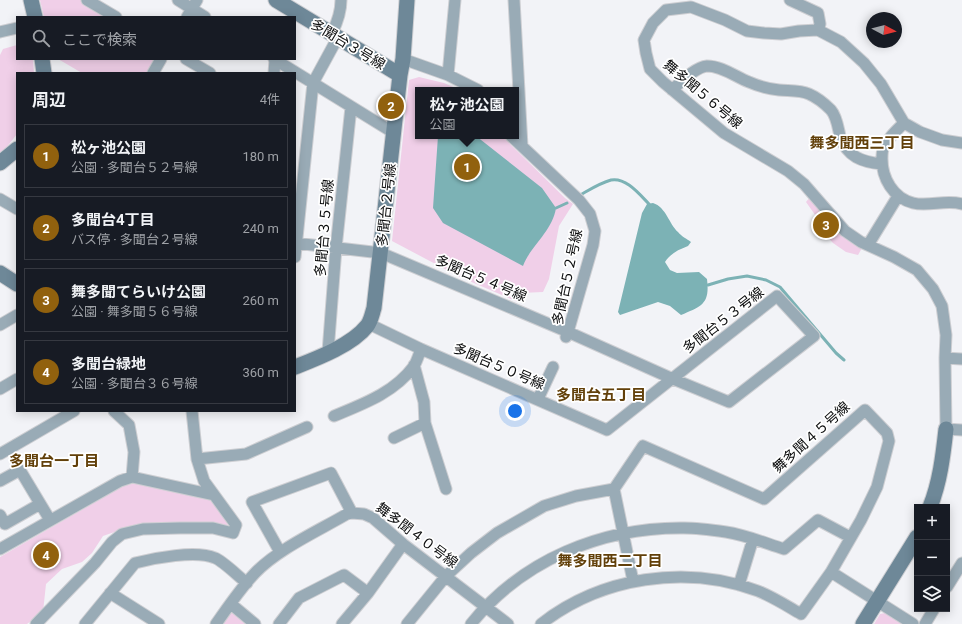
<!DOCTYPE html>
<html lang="ja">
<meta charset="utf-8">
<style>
body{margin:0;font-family:Roboto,"Noto Sans JP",sans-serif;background:#242831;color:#f1f3f6}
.controls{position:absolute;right:12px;bottom:12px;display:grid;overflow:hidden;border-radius:0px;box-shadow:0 2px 10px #0003}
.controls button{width:36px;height:36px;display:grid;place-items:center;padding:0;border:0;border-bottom:1px solid #363941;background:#171b24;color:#f1f3f6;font:20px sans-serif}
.compass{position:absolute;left:866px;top:12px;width:36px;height:36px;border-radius:50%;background:#171b24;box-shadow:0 2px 10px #0003;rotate:97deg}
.you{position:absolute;left:515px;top:411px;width:14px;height:14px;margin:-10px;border:3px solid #fff;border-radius:50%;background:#1a73e8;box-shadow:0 0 0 6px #1a73e833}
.badge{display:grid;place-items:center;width:26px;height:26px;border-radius:50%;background:#91610e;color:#fff;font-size:13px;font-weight:700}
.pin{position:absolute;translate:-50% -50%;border:2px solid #fff;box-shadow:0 1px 4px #0006}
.popup{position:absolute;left:415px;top:87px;width:104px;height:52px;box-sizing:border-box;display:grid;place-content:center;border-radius:0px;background:#171b24;filter:drop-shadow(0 1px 3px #0005);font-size:13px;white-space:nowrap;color:#9ea1a6}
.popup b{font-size:15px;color:#f1f3f6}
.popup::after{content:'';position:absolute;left:50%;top:100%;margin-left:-8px;border:8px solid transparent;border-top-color:#171b24}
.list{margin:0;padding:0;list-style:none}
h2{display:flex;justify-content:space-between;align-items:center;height:52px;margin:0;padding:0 16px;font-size:17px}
h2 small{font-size:13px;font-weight:400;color:#9ea1a6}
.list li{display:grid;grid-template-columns:26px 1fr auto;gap:12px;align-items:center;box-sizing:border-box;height:64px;margin:0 8px 8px;padding:0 8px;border:1px solid #363941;border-radius:0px}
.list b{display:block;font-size:15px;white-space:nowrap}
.list p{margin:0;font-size:13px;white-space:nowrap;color:#9ea1a6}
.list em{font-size:13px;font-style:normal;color:#9ea1a6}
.icon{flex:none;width:22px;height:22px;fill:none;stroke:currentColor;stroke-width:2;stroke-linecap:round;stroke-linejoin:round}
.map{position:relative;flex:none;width:962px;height:624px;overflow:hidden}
.search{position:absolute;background:#171b24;box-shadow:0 2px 10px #0003;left:16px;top:16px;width:280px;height:44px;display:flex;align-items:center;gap:10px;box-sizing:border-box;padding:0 14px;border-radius:0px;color:#9ea1a6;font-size:15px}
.panel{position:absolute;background:#171b24;box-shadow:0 2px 10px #0003;left:16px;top:72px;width:280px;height:340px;border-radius:0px}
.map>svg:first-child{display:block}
.green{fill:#f0cfe8}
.water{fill:#7cb2b5}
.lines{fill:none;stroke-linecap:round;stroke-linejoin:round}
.stream{stroke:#7cb2b5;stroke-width:3}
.street-casing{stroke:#cdced2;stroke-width:13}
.secondary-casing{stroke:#cdced2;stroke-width:17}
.street{stroke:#99abb6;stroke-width:11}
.secondary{stroke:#6e8898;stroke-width:15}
.labels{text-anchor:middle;stroke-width:3.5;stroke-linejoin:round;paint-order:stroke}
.street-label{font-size:14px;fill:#0b0c0d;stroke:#fff}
.neighbourhood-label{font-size:15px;font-weight:bold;fill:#62400a;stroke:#fff}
</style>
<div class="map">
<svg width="962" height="624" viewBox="0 0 962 624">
<rect width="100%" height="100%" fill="#f2f3f7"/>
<path class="green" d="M 40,0 L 82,0 L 109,17 L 44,17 Z
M 17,45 L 17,59 L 33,59 L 34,73 L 17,73 L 17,134 L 6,148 L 0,153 L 0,55 L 3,49 Z
M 58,59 L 155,59 L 146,73 L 82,73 Z
M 419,77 L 444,83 L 460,90 L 418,90 L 418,136 L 502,136 L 565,198 L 573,204 L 559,226 L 549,279 L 543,292 L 521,293 L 518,302 L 460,277 L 392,241 L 409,80 Z
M 810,197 L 837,230 L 846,239 L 862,248 L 858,255 L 846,252 L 833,243 L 824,233 L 818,219 L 806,202 Z
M 136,483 L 210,499 L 230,521 L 226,527 L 219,523 L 150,523 L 129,527 L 103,536 L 92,553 L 82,562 L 62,569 L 46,584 L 43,612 L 27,624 L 0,624 L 0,557 L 123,486 Z
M 231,609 L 250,624 L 219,624 Z
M 885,613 L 904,624 L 874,624 L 880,614 Z"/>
<path class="water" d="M 438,136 L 476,136 L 542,188 L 556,208 C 552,232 531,245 523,266 L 443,223 L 433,208 Z
M 653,203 C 666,207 669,224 678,232 C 681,236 687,239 691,242 L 688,246 C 678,250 671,253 665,262 L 670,270 L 677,273 L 699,272 L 707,279 C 710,304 702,306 681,315 L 670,306 L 658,302 L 620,315 L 618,312 L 642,213 L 647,204 Z"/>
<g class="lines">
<path class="stream" d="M 580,195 C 589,190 600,183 611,180 C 626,177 640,195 649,204
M 556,208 L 567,203
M 708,285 L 728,279 L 747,276 L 766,280 L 780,287 L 836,353 L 844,360"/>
<g class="street-casing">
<path id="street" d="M 87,0 L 116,17
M 178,0 L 205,17
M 514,0 L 522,146
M 790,0 L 818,13 L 820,24 L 818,30
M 187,17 L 197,0
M 0,32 L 17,28
M 332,33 C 337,23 341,12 341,0
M 186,59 L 210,73
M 274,59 L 394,133
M 403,59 L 448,75 L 478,90
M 153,73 L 161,59
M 274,73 L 275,60
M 448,75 L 455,0
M 672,90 C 680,83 695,67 707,66 C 722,66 736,77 749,82 C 758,86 770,89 779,90 C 789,91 800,90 809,94 C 816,97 826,105 831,110 C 837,117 838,128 840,136 C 847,157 862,162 882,164
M 904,123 C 896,131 887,139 883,149 C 882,152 882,156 882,159 C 882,178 893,198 913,203 C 929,207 946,199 962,204
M 962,143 L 942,140 L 920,132 L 904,123 L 881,84 L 864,63 L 841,42 L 818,30 L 799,31 L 781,34 L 764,33 L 747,31 L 725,20 L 691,7 L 666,10 L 653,23 L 644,40 L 646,53 L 650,69 L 663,82 L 724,133 L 788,171 L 804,184 L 845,231 L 861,242 L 894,257 L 917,270 L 933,289 L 942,306 L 946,335 L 945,358 L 946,429 L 962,430
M 0,199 L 17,209
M 295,243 L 381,253 L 568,332 L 566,337
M 868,245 L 898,196
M 295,257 L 313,83 L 338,37
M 369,324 L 421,349 L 607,430 L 777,296 L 814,336 L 729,402 L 673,379 L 568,332 L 593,245 L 595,231 L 590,214 L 579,200 L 511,136
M 0,325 L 17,315
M 328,352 L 336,248 L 351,107
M 945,358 L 962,359
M 414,365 L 424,402 L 425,423 L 446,489
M 0,389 L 17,379
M 538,399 L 553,367
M 114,411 L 129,425 L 134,452 L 132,477
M 334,416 C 363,404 394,393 414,366 C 417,361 419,354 421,349
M 394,438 L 425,423
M 0,454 L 74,411
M 197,459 L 246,454 L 307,427
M 0,481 L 20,470 L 50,520
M 614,489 L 633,581
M 0,515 L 5,524 L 40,504
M 0,549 L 120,481 L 132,477 L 214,495
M 280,552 L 252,502 L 331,473 L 352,513
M 831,572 L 913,624
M 739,585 L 753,539
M 947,587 L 962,563
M 110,593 L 159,624
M 231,604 L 255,624
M 36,624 L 95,563 L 112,542 L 122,534 L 143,529 L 180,528 L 213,528 L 233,533 L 236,525 L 204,481 L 197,459 L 192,411
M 85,624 L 135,563 C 154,558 196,550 215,558 C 223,561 239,577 247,583
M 216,624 C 228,607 240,589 255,573 C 278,549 318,531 347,514 L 352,513 L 364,514 L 373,518 L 403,544 L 508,624
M 279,624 L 299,598 L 344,575 L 368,593
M 342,624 L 368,593 L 403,544
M 407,624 L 446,576 L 471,553 L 497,533 L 544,506 L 576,496 L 614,489 L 643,446 L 764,499 L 865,410 L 887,433 L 889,441 L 877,487 L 861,520 L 831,572 L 801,614 C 787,606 773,597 758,591 C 686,564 601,577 541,624
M 471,624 C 522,560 602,527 684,528 C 698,528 712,530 726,532 C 746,535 765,543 784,549 L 818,520 L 850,537
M 925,624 L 934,609"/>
</g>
<g class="secondary-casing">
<path id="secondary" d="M 31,0 L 35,17
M 276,0 L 400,75
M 42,59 L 44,73
M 0,163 L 17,149
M 0,273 L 17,284
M 295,367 C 318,358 352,345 367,326 C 371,321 372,314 374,308 L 400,75 L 403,59 L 407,0
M 930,507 C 940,482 943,456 946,429
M 863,624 L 917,537"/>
</g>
<use href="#street" class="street"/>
<use href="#secondary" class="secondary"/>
</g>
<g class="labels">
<g class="street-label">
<text transform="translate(348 44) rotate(31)" y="5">多聞台３号線</text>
<text transform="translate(703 94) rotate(40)" y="5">舞多聞５６号線</text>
<text transform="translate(386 205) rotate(-84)" y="5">多聞台２号線</text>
<text transform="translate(324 228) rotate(-85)" y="5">多聞台３５号線</text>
<text transform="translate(567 277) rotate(-78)" y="5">多聞台５２号線</text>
<text transform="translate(481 278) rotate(23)" y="5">多聞台５４号線</text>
<text transform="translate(723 320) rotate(-38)" y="5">多聞台５３号線</text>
<text transform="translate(499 366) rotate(23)" y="5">多聞台５０号線</text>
<text transform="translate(811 437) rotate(-42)" y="5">舞多聞４５号線</text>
<text transform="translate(417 535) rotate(37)" y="5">舞多聞４０号線</text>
</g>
<g class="neighbourhood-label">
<text x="862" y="148">舞多聞西三丁目</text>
<text x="601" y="400">多聞台五丁目</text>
<text x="54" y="466">多聞台一丁目</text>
<text x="610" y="566">舞多聞西二丁目</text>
</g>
</g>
</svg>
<div class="controls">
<button>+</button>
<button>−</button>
<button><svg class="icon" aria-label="layers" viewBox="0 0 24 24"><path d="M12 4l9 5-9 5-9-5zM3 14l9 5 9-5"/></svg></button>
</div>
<svg class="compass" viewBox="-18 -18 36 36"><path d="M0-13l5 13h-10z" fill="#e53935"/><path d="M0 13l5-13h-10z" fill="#9ea1a6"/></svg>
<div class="you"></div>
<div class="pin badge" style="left:467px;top:167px">1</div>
<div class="popup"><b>松ヶ池公園</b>公園</div>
<div class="pin badge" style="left:391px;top:106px">2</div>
<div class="pin badge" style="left:826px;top:225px">3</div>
<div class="pin badge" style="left:46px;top:555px">4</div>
<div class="search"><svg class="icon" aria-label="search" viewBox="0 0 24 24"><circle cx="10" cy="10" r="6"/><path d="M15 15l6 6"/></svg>ここで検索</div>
<section class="panel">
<h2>周辺<small>4件</small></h2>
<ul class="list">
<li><span class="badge">1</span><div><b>松ヶ池公園</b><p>公園 · 多聞台５２号線</p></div><em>180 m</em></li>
<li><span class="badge">2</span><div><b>多聞台4丁目</b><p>バス停 · 多聞台２号線</p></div><em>240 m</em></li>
<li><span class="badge">3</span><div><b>舞多聞てらいけ公園</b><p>公園 · 舞多聞５６号線</p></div><em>260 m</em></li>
<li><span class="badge">4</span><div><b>多聞台緑地</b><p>公園 · 多聞台３６号線</p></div><em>360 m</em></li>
</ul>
</section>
</div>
